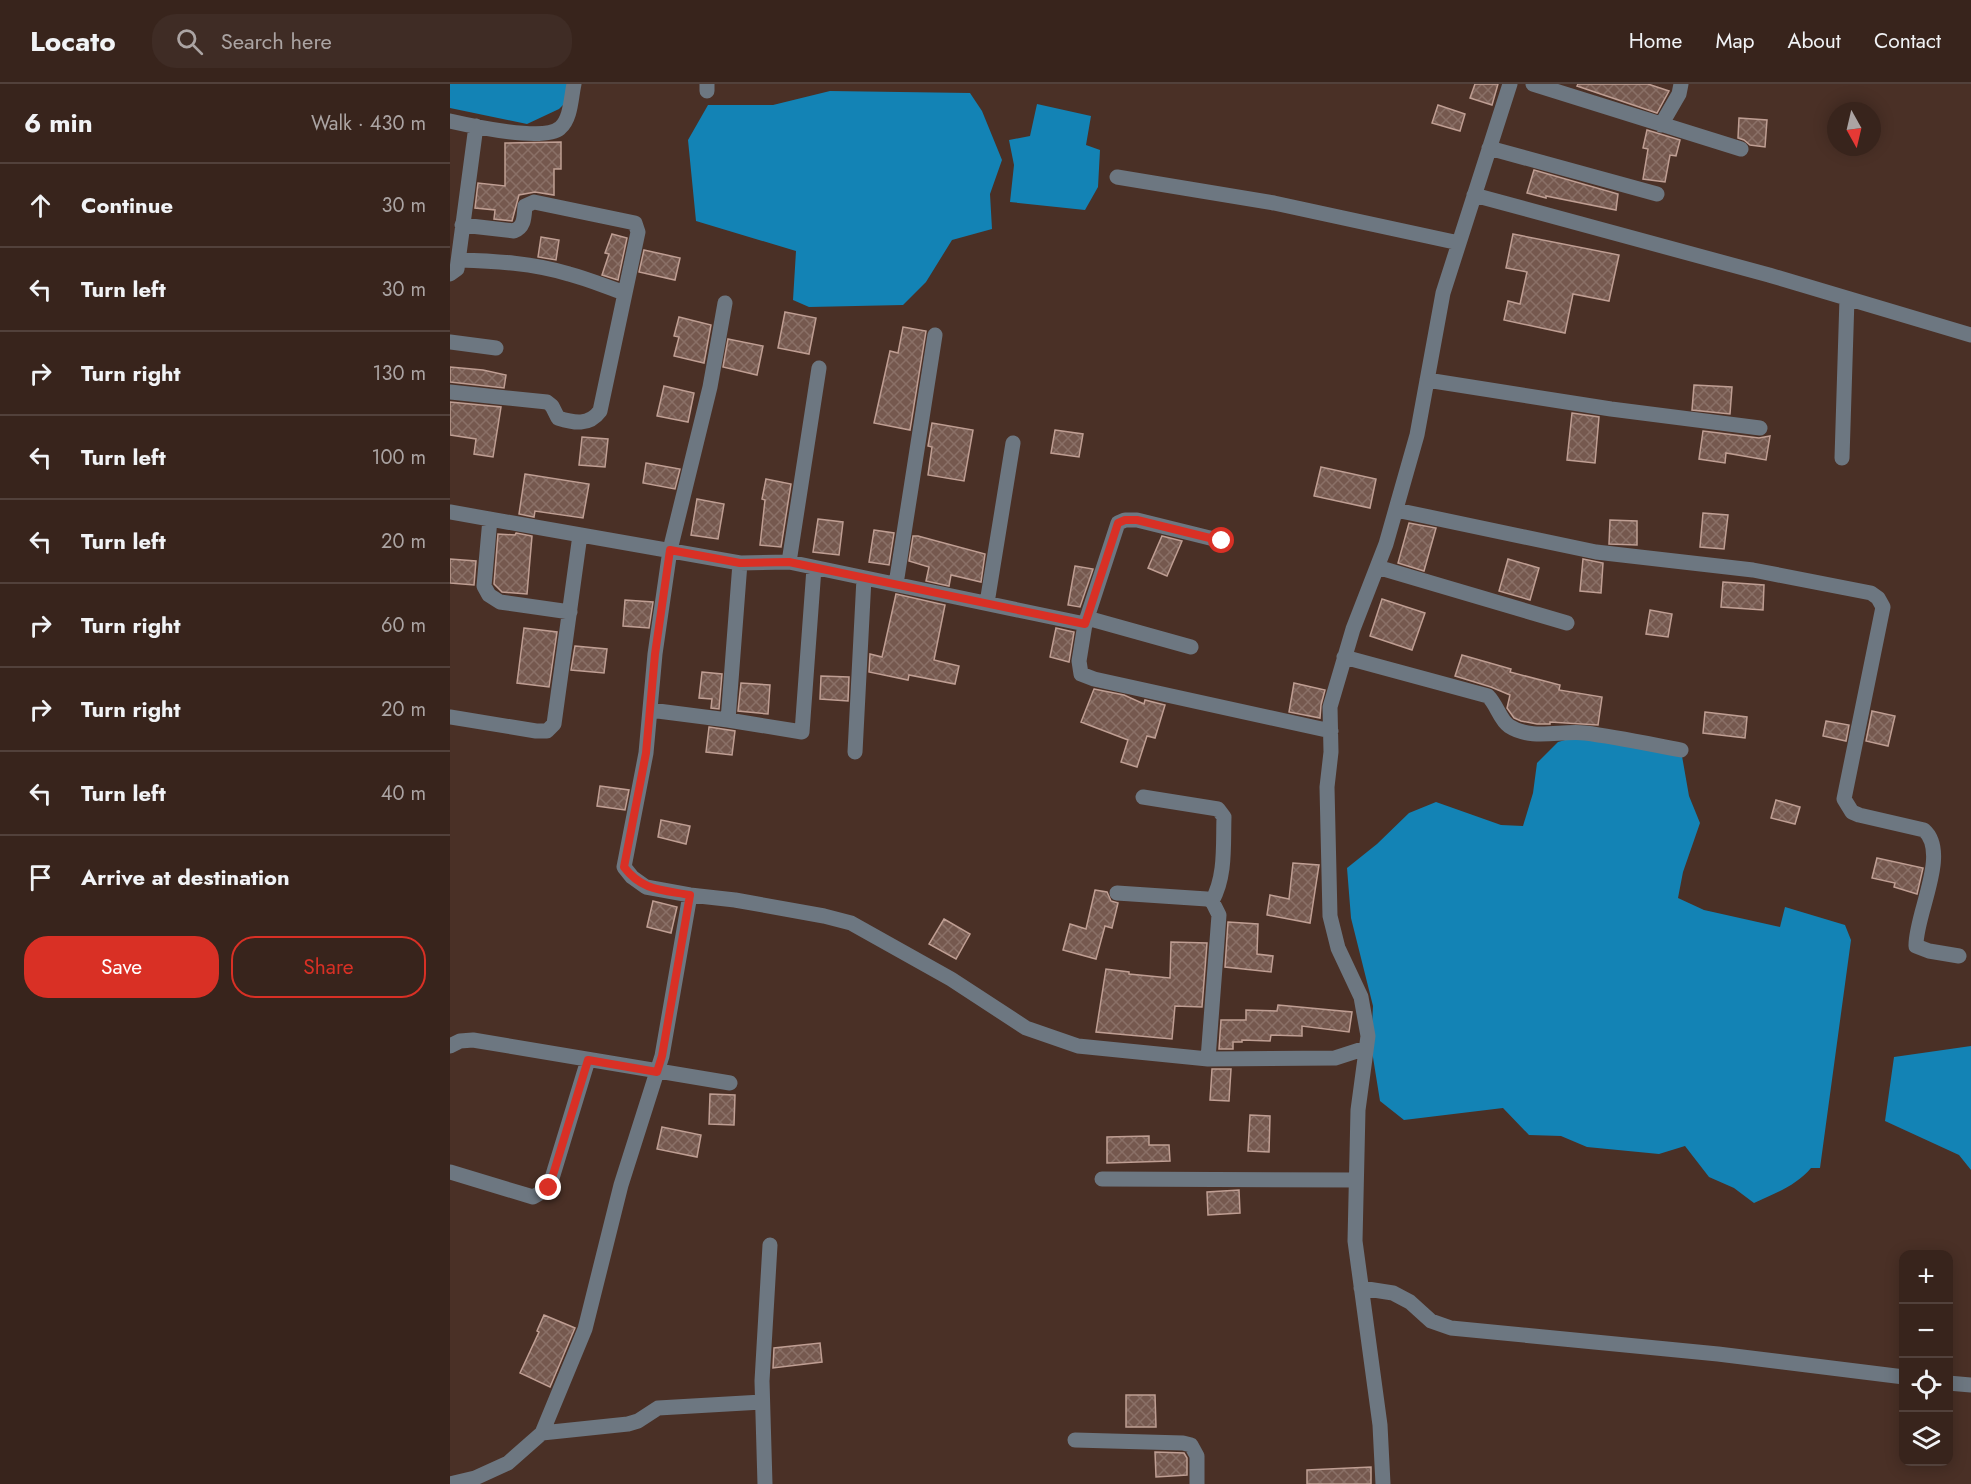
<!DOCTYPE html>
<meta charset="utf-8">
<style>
body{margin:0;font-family:Jost,sans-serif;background:#3f2c25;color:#f1f3f6}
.controls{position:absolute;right:18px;bottom:18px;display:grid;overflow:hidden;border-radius:12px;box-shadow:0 3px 15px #0003}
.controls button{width:54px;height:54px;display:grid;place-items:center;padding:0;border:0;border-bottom:2px solid #52413b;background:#38241c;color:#f1f3f6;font:30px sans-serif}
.compass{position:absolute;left:1377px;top:18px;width:54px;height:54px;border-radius:50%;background:#38241c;box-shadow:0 3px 15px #0003;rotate:172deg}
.stop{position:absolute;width:18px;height:18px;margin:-14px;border:4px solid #d93025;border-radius:50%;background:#fff}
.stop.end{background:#d93025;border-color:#fff;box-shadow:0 2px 6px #0008}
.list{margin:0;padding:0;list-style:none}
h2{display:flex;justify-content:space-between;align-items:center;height:78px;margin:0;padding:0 24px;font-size:26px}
h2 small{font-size:20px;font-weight:400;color:#aba4a3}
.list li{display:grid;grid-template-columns:39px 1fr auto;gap:18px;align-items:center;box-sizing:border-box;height:84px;padding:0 24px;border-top:2px solid #52413b}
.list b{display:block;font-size:22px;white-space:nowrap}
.list em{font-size:20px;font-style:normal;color:#aba4a3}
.actions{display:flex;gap:12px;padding:18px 24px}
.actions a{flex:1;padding:14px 0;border:2px solid #d93025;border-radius:24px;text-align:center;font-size:21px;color:#d93025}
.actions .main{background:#d93025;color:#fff}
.icon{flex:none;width:33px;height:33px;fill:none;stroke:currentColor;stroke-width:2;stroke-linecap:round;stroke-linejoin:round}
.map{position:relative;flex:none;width:1521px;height:1400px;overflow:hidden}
header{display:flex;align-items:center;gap:36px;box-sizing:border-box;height:84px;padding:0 30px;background:#38241c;border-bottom:2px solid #52413b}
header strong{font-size:28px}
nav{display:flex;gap:33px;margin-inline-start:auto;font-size:21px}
.search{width:420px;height:54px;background:#3f2c25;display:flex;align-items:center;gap:15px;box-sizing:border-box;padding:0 21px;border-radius:24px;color:#aba4a3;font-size:22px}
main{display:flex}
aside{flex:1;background:#38241c}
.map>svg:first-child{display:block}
.water{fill:#1383b5}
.building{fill:url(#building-cross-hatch);stroke:#bf9e93;stroke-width:1.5}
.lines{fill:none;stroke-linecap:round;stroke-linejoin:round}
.minor{stroke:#6d7781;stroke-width:15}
.route{stroke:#d93025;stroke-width:8}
</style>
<header>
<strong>Locato</strong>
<div class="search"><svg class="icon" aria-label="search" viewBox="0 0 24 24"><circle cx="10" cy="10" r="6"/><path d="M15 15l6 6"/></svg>Search here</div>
<nav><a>Home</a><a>Map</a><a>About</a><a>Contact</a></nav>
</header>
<main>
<aside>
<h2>6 min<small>Walk · 430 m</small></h2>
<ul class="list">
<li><svg class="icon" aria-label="ahead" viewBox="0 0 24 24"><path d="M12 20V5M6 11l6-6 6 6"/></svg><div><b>Continue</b></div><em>30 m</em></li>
<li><svg class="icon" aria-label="left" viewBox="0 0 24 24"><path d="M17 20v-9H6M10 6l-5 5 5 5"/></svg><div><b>Turn left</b></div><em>30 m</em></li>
<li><svg class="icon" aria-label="right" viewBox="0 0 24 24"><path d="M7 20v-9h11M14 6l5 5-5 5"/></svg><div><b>Turn right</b></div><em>130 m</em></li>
<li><svg class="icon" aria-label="left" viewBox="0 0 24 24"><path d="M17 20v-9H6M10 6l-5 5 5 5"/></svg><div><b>Turn left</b></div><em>100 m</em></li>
<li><svg class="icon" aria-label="left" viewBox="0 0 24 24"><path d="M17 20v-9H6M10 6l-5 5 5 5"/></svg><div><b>Turn left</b></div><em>20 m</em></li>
<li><svg class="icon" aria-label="right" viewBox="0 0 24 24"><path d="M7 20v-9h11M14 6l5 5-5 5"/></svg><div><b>Turn right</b></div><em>60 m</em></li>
<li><svg class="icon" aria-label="right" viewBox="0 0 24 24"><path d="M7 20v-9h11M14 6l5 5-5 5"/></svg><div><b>Turn right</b></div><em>20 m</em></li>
<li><svg class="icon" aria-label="left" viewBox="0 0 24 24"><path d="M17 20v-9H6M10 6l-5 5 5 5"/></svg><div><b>Turn left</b></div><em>40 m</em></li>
<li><svg class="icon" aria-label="arrive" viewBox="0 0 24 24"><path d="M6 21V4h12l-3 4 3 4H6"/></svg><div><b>Arrive at destination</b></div></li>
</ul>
<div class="actions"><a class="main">Save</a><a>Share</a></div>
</aside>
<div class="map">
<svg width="1521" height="1400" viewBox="0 0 1521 1400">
<defs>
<pattern id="building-cross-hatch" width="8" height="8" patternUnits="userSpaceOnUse" patternTransform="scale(1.5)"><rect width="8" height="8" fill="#75584e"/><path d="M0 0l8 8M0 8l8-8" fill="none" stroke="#8a7067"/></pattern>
</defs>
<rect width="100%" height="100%" fill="#4a3026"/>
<path class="water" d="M 0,0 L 119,0 L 117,17 L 109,25 L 77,40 L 0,24 Z
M 380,7 L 520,9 L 532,27 L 552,76 L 540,110 L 542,145 L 502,156 L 476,198 L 453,221 L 359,223 L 343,216 L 346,167 L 246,137 L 238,56 L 258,21 L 323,21 Z
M 587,20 L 641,32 L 636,61 L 650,66 L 648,103 L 635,126 L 560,118 L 564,81 L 559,56 L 580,52 Z
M 1129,652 L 1232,672 L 1239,712 L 1250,739 L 1233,788 L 1228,814 L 1254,826 L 1330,843 L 1335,823 L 1395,841 L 1401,856 L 1370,1084 L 1361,1084 C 1346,1102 1325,1109 1304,1119 L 1284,1104 L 1259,1093 L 1235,1062 L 1209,1070 L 1137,1063 L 1111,1052 L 1079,1051 L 1053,1024 L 954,1036 L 930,1017 L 921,961 L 923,922 L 901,834 L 897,784 L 927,760 L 959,729 L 986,718 L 1051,741 L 1073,742 L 1083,709 L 1087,679 L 1108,658 Z
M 1521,962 L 1521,1086 L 1509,1071 L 1435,1037 L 1444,973 Z"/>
<path class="building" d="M 1025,0 L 1048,0 L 1042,21 L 1020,14 Z
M 1128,0 L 1198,0 L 1219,7 L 1207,29 L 1127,2 Z
M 988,21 L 1015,30 L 1010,47 L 982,39 Z
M 1289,34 L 1317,36 L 1315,63 L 1300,61 L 1294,56 L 1288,54 Z
M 1197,46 L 1230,56 L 1226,72 L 1220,71 L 1215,98 L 1193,95 L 1198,65 L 1193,64 Z
M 111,58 L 111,85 L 104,85 L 104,111 L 85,108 L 69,111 L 62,137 L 44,135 L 45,126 L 25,124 L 28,99 L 55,102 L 55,59 Z
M 1084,86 L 1168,110 L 1166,126 L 1096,112 L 1096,114 L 1077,109 Z
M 162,150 L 177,154 L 168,196 L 152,191 L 159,170 L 155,169 Z
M 1063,150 L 1169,171 L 1159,217 L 1123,210 L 1115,249 L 1054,236 L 1058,217 L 1070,220 L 1077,188 L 1056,184 Z
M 91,153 L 109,156 L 106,176 L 88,173 Z
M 194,166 L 230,174 L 225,196 L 189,188 Z
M 335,228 L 366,234 L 359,270 L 328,264 Z
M 229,233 L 261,241 L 254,279 L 224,272 L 229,253 L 224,252 Z
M 453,243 L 476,247 L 460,346 L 424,339 L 440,267 L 448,269 Z
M 278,255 L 313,262 L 307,291 L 273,283 Z
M 0,283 L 33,286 L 56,291 L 54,304 L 0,298 Z
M 1244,301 L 1282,303 L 1280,330 L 1242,326 Z
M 214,302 L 244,309 L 238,338 L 207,332 Z
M 0,318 L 51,323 L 43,373 L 24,370 L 26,355 L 0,351 Z
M 1122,329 L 1149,333 L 1145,379 L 1117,376 Z
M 482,339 L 523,346 L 514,397 L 478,391 L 482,363 L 478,362 Z
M 605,346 L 633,350 L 629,373 L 601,369 Z
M 1253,347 L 1309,354 L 1320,352 L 1316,376 L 1276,369 L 1275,379 L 1249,375 Z
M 132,353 L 158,355 L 155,383 L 129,381 Z
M 196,379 L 230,385 L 225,405 L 193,399 Z
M 871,383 L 926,395 L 920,424 L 864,412 Z
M 75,390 L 139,400 L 133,434 L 85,427 L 84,433 L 69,430 Z
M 316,395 L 341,400 L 331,463 L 310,461 L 315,416 L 312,415 Z
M 247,415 L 274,420 L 268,455 L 241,451 Z
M 1253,429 L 1278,431 L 1274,465 L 1250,463 Z
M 368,435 L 393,438 L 389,471 L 363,468 Z
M 1160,436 L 1187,437 L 1187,461 L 1159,460 Z
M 959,439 L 986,444 L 974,487 L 948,479 Z
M 424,446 L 444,449 L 439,481 L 419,478 Z
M 66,449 L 82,452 L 77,510 L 52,508 L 44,500 L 48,450 L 65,451 Z
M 463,452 L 468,452 L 535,470 L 531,498 L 501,491 L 499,502 L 476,497 L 479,483 L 459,477 Z
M 712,452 L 732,457 L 717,492 L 698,484 Z
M 0,475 L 26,477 L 24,501 L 0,499 Z
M 1058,475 L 1089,484 L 1080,516 L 1049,507 Z
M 1133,475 L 1153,479 L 1151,509 L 1130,507 Z
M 625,482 L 643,485 L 630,523 L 618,521 Z
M 1273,498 L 1314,501 L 1313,526 L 1271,523 Z
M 446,510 L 495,521 L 484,576 L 509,582 L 505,600 L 459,591 L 458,596 L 419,588 L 420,570 L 432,573 Z
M 932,515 L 975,529 L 962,566 L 920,552 Z
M 175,516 L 203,518 L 199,544 L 173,542 Z
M 1200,526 L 1222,530 L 1218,553 L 1196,550 Z
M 74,544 L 107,548 L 99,603 L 67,599 Z
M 606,544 L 624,548 L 619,578 L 600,573 Z
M 125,562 L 157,565 L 154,589 L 121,586 Z
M 1012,571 L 1061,585 L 1060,588 L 1110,601 L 1109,606 L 1152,613 L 1148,641 L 1100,638 L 1100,640 L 1087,640 L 1071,637 L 1064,634 L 1057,624 L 1060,611 L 1041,603 L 1005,592 Z
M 252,588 L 272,590 L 269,625 L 261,624 L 262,615 L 249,614 Z
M 371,592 L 399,593 L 398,617 L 370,615 Z
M 291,599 L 320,601 L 318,630 L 288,627 Z
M 844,599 L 875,606 L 871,621 L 870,634 L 839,628 Z
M 644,605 L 674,611 L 694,620 L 695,616 L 715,621 L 705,654 L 697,652 L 687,683 L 671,678 L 678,656 L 631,638 Z
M 1422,627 L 1445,632 L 1438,662 L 1416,657 Z
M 1255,628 L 1297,633 L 1295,654 L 1253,649 Z
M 1376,637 L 1399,641 L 1396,657 L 1373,652 Z
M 259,643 L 285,647 L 282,671 L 256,668 Z
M 150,702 L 179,706 L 175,726 L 147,722 Z
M 1326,716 L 1350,723 L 1345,740 L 1321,734 Z
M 211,736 L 240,742 L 236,760 L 208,753 Z
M 1427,774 L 1473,784 L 1467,810 L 1444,803 L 1445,799 L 1422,794 Z
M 843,779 L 869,781 L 860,839 L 817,831 L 820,811 L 839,815 Z
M 645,806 L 657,808 L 661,817 L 668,819 L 662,844 L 655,842 L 646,875 L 613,866 L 620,840 L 636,845 Z
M 203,817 L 227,823 L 221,849 L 197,843 Z
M 494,835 L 520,850 L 506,875 L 479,860 Z
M 778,838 L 808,840 L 807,870 L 823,872 L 821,888 L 775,883 Z
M 721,858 L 757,859 L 752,923 L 725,922 L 722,955 L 646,948 L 656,885 L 679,888 L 679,890 L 720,894 Z
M 828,921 L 902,928 L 899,948 L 852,942 L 852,952 L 821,951 L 820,957 L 792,956 L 792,958 L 783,958 L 783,965 L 769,965 L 771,936 L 796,936 L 796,926 L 827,927 Z
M 762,985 L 781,985 L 779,1017 L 760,1016 Z
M 260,1010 L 285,1011 L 284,1041 L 259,1040 Z
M 800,1031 L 820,1032 L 819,1068 L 798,1067 Z
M 212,1043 L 251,1051 L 247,1073 L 207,1065 Z
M 699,1052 L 699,1061 L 719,1061 L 720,1077 L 657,1079 L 657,1053 Z
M 789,1106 L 790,1129 L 758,1131 L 757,1108 Z
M 94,1231 L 125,1244 L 100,1303 L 70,1289 L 89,1248 L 87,1247 Z
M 370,1259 L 372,1278 L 323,1284 L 324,1264 Z
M 676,1311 L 705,1311 L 706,1343 L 676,1343 Z
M 705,1368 L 734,1369 L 737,1374 L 737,1391 L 706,1393 Z
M 921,1383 L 921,1400 L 857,1400 L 857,1386 Z"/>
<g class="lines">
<path class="minor" d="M 1083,0 L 1291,65
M 257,7 L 257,0
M 0,37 C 22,42 94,58 110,44 C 121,35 121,13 124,0
M 1211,41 L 1229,10 L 1231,0
M 1039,64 L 1207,110
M 667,93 L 824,119 L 1009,159
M 1024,111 L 1319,191 L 1521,251
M 9,176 C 45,177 83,179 119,190 C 138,195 157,203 175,209
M 0,190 L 7,185 L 26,42
M 275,219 L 260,303 L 220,466 L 205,570 L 196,669 L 174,783 L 182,793 L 196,803 L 240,811 L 285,816 L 374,832 L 401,839 L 501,895 L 576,944 L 628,962 L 758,975 L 885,974 L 916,964
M 0,258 L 46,264
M 977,296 L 1161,325 L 1310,344
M 0,308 L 97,318 L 102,322 L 108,334 C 124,339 139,342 150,327 L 188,148 L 185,139 L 84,118 L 75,122 C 74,132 75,143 64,147 L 12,141
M 1392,374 L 1397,214
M 946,426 L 1146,468 L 1303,486 L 1421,509 L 1428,514 L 1433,523 L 1394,715 L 1402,728 L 1409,731 L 1474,746 C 1500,769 1465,831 1466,862 L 1479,867 L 1509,872
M 0,428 L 290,479 L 339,478 L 635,540 L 629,577 L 631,590 L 644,595 L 881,647
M 40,435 L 34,502 L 39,511 L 50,518 L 120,528
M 339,478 L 369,284
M 290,479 L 278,636 L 352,648 L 364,484
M 927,483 L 1117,539
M 446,500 L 485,251
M 537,519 L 563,359
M 637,534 L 741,563
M 635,540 L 668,439 L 675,436 L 687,436 L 772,457
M 894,573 L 1038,612 C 1047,621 1050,636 1059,642 C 1082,657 1111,646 1135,649 C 1167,653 1199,660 1231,666
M 200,626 L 278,636
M 0,633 L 86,647 L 97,647 L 104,640 L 130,451
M 405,668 L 414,494
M 693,713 L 768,725 L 774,733 C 773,761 776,792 762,817
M 667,809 L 757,815 L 762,817 L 769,831 L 758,975
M 0,962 L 10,957 L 23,956 L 280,999
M 0,1088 L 83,1113 L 99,1104 L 138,976
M 652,1095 L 906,1096
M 911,1204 L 943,1209 L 960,1218 L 981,1237 L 1001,1244 L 1268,1270 L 1454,1293
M 1498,1299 L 1521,1301
M 92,1349 L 178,1340 L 188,1337 L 208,1324 L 312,1318
M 625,1356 L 733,1359 L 741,1361 L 747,1372 L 747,1400
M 0,1400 L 25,1394 L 58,1379 L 92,1349 L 135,1245 L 171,1101 L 212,972 L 240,811
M 315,1400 L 312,1297 L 320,1161
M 933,1400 L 930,1341 L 905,1157 L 908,1026 L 918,952 L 911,913 L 888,864 L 880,832 L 877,703 L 881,668 L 880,623 L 903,545 L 936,460 L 967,351 L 993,209 L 1060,0"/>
</g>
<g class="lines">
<path class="route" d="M 99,1104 L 138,976 L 207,988 L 212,972 L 240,811 C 213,806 192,807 174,783 L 196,669 L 205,570 L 220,466 L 290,479 L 339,478 L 635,540 L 668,439 L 675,436 L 687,436 L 772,457"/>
</g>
</svg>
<div class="controls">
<button>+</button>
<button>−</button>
<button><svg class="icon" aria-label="locate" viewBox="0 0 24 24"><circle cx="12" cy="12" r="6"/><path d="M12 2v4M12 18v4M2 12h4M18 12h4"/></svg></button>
<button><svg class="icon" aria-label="layers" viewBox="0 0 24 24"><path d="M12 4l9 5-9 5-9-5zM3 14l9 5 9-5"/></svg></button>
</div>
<svg class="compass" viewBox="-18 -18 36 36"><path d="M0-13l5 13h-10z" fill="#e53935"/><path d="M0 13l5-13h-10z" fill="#aba4a3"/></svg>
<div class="stop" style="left:772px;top:457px"></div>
<div class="stop end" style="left:99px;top:1104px"></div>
</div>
</main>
